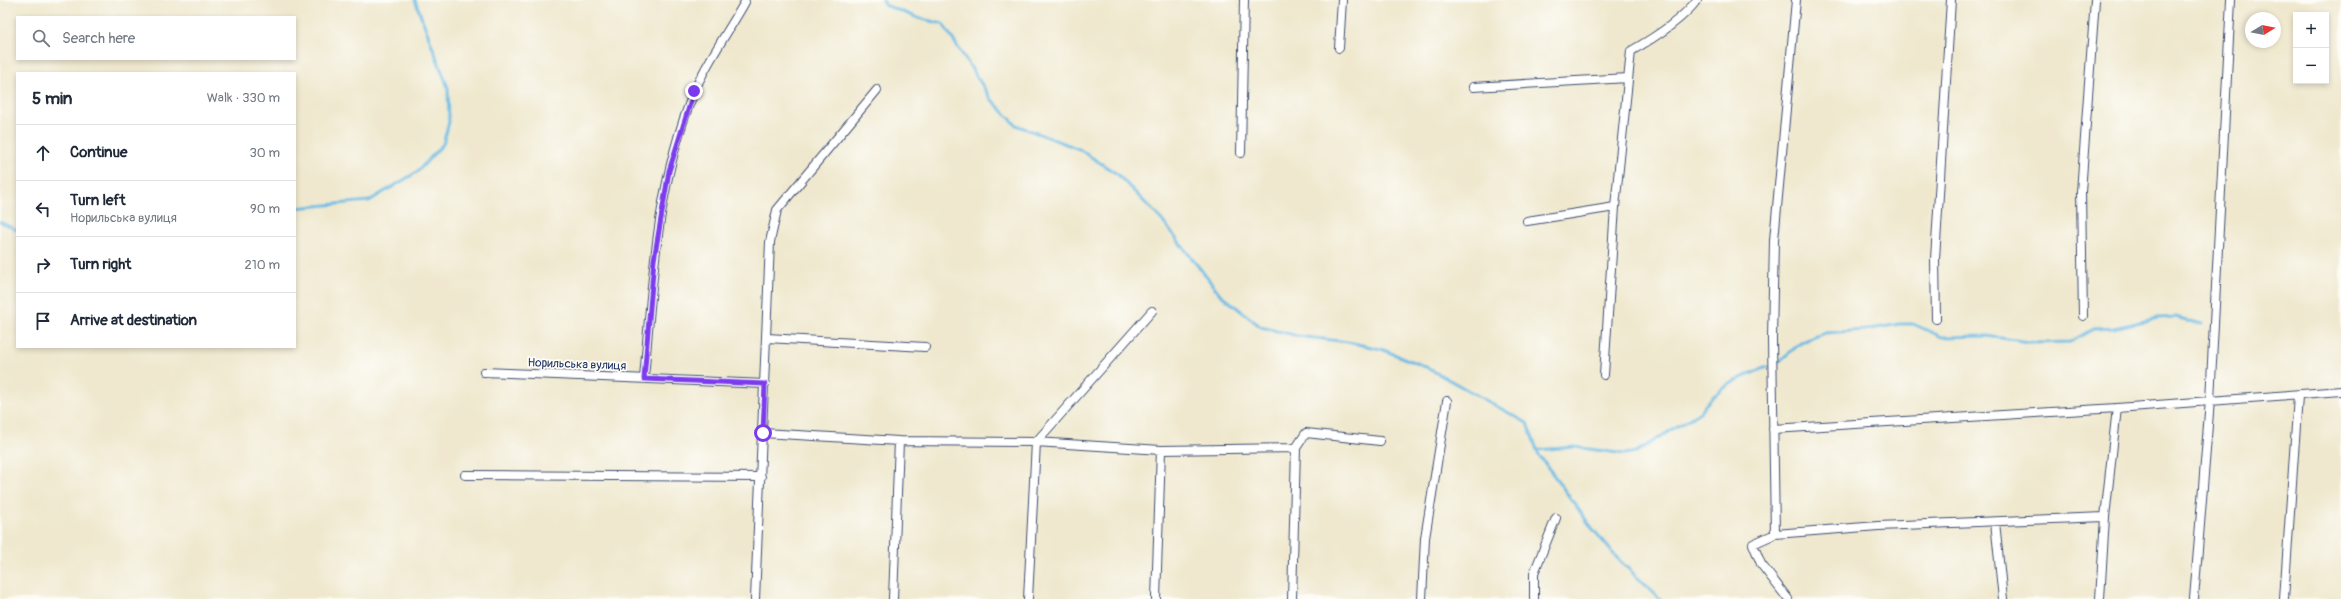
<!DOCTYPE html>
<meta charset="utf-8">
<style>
body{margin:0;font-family:Pangolin,sans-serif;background:#f6f6f7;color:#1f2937}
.controls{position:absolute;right:12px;top:12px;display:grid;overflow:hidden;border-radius:0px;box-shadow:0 2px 6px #0003}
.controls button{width:36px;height:36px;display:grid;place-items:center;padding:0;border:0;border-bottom:1px solid #e0e1e3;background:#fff;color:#1f2937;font:20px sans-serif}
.compass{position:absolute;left:2245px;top:12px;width:36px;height:36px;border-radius:50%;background:#fff;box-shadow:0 2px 6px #0003;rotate:80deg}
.stop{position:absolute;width:12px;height:12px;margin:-9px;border:3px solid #7c3aed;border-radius:50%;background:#fff}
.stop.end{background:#7c3aed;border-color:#fff;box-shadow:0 1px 4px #0008}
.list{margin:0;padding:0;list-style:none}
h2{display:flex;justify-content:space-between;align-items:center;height:52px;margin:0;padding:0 16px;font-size:17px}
h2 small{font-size:13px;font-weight:400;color:#747a83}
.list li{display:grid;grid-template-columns:26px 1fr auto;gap:12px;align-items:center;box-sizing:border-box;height:56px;padding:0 16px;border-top:1px solid #e0e1e3}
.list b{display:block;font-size:15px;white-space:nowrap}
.list p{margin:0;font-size:13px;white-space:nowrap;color:#747a83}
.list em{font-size:13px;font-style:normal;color:#747a83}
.icon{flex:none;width:22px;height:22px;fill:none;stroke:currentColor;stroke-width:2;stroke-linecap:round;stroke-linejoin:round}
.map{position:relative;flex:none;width:2341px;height:599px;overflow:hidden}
.search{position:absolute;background:#fff;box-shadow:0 2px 6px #0003;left:16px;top:16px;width:280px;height:44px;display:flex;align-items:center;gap:10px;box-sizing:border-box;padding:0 14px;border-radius:0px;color:#747a83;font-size:15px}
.panel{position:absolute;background:#fff;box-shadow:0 2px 6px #0003;left:16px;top:72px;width:280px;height:276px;border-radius:0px}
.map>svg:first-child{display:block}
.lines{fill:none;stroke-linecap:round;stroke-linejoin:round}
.stream{stroke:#69bae4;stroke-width:3}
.minor-casing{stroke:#3b4b6f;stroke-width:10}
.minor{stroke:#fff;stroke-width:8}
.route{stroke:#7c3aed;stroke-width:5}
.labels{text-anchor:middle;stroke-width:3.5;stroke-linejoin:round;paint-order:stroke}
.street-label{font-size:12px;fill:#1b2f5e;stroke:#fdfcf7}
</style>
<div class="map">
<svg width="2341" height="599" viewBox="0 0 2341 599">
<rect width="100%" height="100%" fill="#fdfcf7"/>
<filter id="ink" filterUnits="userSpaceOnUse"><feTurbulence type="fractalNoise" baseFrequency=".025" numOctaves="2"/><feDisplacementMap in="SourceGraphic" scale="8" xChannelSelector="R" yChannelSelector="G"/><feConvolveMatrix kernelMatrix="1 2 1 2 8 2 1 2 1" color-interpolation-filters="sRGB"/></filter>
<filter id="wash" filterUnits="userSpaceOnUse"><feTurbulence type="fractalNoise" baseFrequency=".012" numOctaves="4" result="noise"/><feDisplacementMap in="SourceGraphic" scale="16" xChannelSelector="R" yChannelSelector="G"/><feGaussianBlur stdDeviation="0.9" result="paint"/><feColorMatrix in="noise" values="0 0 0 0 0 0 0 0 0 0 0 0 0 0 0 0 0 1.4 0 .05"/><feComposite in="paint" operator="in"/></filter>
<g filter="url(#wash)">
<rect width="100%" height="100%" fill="#efe8ce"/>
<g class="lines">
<path class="stream" d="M 883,0 L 885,5 L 918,18 L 943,24 L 991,99 L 1016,125 L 1079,149 L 1117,174 L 1160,218 L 1220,294 L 1261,327 L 1298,336 L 1348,342 L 1381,349 L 1426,367 L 1527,423 L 1539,455 L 1592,528 L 1617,558 L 1660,599
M 295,208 L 369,201 L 417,172 L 443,144 L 449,122 L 448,88 L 415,0
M 0,222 L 17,230
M 1777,363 L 1802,342 L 1825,333 L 1865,330 L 1900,324 L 1913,324 L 1942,337 L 1986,336 L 2037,343 L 2070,342 L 2093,329 L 2114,328 L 2158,318 L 2175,317 L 2202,324
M 1537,450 L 1575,447 L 1625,454 L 1636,452 L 1700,412 C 1716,388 1741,377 1767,367"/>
</g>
</g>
<g filter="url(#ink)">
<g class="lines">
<g class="minor-casing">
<path id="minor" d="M 1339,48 L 1342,0
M 1473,87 L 1628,78
M 1241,153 L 1244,0
M 1527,221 L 1615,207
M 2083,316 L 2081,192 L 2095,0
M 1936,319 L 1935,259 L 1951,0
M 767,338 L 925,347
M 484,372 L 765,384
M 1604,375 L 1615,207 L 1631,51 C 1654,38 1681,21 1697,0
M 644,379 C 652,284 657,181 694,92 C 706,63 730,29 745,2
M 1773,429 L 2117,408 L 2341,391
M 763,433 L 899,441 L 1036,442 L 1161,450 L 1296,448
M 465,475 L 761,477
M 1995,522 L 2003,599
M 1775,534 L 1772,339 L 1774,240 L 1796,0
M 755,599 L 770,242 L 777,210 L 877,90
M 893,599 L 899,441
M 1028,599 L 1036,442 L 1152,311
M 1156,599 L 1161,450
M 1292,599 L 1296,448 L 1306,433 L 1380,441
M 1422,599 L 1425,538 L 1447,401
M 1534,599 L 1534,573 L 1556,518
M 1788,599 L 1761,564 L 1753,544 L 1775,534 L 1878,526 L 2105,517
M 2100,599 L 2105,517 L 2117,408
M 2194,599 L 2210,400 L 2231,0
M 2284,599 L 2298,396"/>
</g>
<use href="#minor" class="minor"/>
</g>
</g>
<g class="lines" filter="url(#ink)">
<path class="route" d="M 694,91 L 669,171 L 654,260 L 644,379 L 765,384 L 763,433"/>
</g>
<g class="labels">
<g class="street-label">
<text transform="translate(577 364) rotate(2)" y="4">Норильська вулиця</text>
</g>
</g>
</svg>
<div class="controls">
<button>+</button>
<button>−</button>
</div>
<svg class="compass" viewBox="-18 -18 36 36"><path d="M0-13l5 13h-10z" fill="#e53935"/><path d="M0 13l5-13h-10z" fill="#747a83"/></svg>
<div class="stop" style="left:763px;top:433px"></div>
<div class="stop end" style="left:694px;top:91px"></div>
<div class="search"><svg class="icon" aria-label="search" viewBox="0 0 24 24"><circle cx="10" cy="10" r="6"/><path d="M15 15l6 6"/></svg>Search here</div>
<section class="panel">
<h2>5 min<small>Walk · 330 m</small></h2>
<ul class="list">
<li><svg class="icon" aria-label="ahead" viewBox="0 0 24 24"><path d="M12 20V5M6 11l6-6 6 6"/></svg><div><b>Continue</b></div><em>30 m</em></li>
<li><svg class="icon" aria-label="left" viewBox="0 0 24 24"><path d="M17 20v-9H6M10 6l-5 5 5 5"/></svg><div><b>Turn left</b><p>Норильська вулиця</p></div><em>90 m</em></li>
<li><svg class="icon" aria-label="right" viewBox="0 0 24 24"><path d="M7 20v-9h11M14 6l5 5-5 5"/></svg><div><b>Turn right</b></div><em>210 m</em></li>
<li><svg class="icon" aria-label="arrive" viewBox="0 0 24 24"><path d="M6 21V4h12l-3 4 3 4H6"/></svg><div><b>Arrive at destination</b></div></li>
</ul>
</section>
</div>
